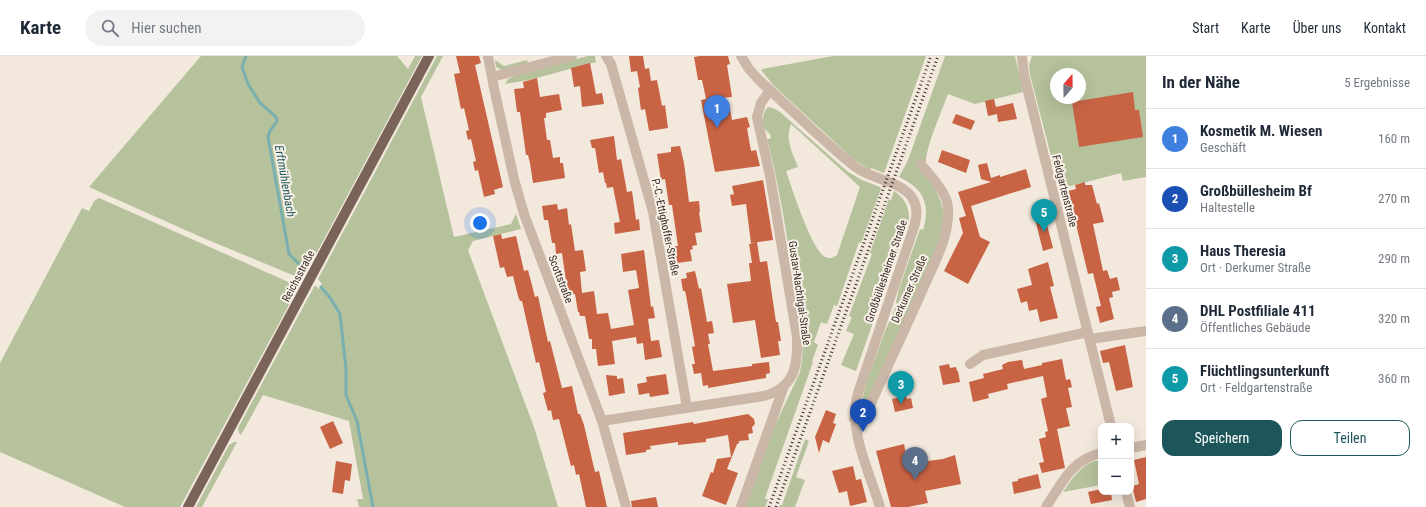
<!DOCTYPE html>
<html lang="de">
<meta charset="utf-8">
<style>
body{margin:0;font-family:"Roboto Condensed",sans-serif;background:#f2f2f3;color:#1f2937}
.controls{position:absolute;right:12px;bottom:12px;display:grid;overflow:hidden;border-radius:8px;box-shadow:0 4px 16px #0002}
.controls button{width:36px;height:36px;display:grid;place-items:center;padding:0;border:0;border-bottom:1px solid #e0e1e3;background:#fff;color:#1f2937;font:20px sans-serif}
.compass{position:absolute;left:1050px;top:12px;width:36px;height:36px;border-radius:50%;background:#fff;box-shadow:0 4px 16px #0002;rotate:20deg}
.you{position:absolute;left:480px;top:167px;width:14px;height:14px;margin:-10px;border:3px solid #fff;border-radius:50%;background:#1a73e8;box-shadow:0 0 0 6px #1a73e833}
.badge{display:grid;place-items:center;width:26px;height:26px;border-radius:50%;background:#1d565a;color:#fff;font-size:13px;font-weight:700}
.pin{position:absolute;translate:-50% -33px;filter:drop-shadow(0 1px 2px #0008)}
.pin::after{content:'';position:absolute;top:21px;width:14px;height:12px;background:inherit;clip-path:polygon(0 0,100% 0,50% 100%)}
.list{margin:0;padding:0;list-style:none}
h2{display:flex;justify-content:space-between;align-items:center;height:52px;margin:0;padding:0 16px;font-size:17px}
h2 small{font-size:13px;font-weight:400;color:#747a83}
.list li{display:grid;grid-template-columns:26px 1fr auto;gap:12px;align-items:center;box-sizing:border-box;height:60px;padding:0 16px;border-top:1px solid #e0e1e3}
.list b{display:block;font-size:15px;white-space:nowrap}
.list p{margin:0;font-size:13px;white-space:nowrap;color:#747a83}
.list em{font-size:13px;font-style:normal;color:#747a83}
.actions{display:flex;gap:8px;padding:12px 16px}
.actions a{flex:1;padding:9px 0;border:1px solid #1d565a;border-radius:12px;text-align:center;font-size:14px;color:#1d565a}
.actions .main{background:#1d565a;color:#fff}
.icon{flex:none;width:22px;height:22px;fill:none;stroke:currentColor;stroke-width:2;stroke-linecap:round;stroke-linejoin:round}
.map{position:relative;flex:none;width:1146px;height:451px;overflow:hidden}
header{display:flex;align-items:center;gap:24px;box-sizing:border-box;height:56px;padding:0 20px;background:#fff;border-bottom:1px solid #e0e1e3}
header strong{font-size:19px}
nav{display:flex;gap:22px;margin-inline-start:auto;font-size:14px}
.search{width:280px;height:36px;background:#f2f2f3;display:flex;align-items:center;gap:10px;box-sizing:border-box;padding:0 14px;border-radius:22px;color:#747a83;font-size:15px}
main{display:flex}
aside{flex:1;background:#fff}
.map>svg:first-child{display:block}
.green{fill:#b5c29c;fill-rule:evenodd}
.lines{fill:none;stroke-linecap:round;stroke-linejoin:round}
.stream{stroke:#7aafb0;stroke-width:3}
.building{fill:#c86344}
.minor{stroke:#cbb7a7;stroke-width:10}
.major{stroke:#7a6359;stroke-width:10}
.rail{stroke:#372d28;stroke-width:3;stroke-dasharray:1 3;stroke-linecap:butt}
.labels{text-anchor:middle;stroke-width:4;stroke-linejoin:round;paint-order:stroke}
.street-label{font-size:11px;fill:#372d28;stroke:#faf2e8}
.water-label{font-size:12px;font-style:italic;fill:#1d565a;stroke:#faf2e8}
</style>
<header>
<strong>Karte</strong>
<div class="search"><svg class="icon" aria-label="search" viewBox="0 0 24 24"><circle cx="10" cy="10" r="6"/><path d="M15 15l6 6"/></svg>Hier suchen</div>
<nav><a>Start</a><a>Karte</a><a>Über uns</a><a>Kontakt</a></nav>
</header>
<main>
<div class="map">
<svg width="1146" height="451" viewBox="0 0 1146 451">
<rect width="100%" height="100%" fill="#f2e8dc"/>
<path class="green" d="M 201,0 L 397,0 L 408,13 L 415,0 L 422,0 L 308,213 L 305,211 L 303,216 L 305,219 L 302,223 L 201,181 L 89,131 Z
M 437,0 L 443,0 L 421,41 L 454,181 L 511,168 L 516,158 L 521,173 L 473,185 L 468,194 L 535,374 L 558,451 L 359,451 L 357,443 L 363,443 L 349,365 L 263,339 L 241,379 L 239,377 L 238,372 L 315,229 L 319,233 L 322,228 L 318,223 Z
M 588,0 L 595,0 L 596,6 L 529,24 L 505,28 L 508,23 L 522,17 Z
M 833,0 L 926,0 L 884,117 L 871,112 L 870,114 L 852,102 L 774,30 L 761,14 L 762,13 Z
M 945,0 L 1015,0 L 1023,36 L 975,48 L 948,38 C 942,55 925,92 926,108 C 927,124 941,139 943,154 C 945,162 942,173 941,181 L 866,351 L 862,353 L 860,351 L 867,325 L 885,275 L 894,255 L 899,233 L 920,173 L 923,174 C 931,148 923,132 899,121 L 908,104 Z
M 1032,0 L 1146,0 L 1146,121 L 1123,125 L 1121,117 L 1059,133 L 1056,120 L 1058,119 L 1057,115 L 1055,115 L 1030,19 L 1029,9 ZM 1056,18 L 1080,18 L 1080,42 L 1056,42 Z
M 495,4 L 504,10 L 527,4 L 528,7 L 502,14 L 496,11 Z
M 768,51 L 773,52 L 780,56 L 848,116 L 862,124 L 880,131 L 881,133 L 861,187 L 859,186 L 837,250 L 834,249 L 827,268 L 821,266 L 814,286 L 818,289 L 812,305 L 813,306 L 765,442 L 768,444 L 765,451 L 745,451 L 770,380 L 800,316 L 802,303 L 803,283 C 792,216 784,148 767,83 L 770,83 L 771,80 C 770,77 767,76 765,73 C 761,66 763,56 768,51 ZM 791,68 L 860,131 L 837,199 L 832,202 C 830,202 827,202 825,201 C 811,193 792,132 786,115 L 798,111 C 792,96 785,84 791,68 Z
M 894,135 C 905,142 909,151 909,163 L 856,315 L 841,309 L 854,278 L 846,275 L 852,261 L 849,260 L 872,198 L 870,197 L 889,143 L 891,144 Z
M 99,142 L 293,228 L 298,232 L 180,451 L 125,451 L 0,396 L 0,307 L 82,152 L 89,155 L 94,145 Z
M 805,383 L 809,385 L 796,421 L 805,424 L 795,451 L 779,451 L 780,449 L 782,449 Z
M 234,386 L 237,386 L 202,451 L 196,451 L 229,389 Z
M 1094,405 L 1101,405 L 1101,429 L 1063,436 C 1072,423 1079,411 1094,405 Z"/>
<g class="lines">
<path class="stream" d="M 246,0 L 242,11 L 248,28 L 260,47 L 276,61 L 277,65 L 270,75 L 268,81 L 289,198 L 304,213
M 321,231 L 331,243 L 340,258 L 346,313 L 346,339 L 357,365 L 373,451"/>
</g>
<path class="building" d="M 456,0 L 479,0 L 481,7 L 475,9 L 503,131 L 494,134 L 495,138 L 484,141 L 478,114 L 475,115 L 473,106 L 476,105 L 471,83 L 468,84 L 466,75 L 469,74 L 464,52 L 461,53 L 454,18 L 460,17 Z
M 629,0 L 643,0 L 645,13 L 649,12 L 651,25 L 657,24 L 662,50 L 665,49 L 668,72 L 649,75 L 645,53 L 641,54 L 638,32 L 640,31 L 637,15 L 631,16 Z
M 700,0 L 728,0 L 730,8 L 727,9 L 732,41 L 720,42 L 730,53 L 732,64 L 747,61 L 750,71 L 747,72 L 751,95 L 756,94 L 760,110 L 715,116 L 701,44 L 706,43 L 702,24 L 698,24 L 694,1 Z
M 590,7 L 596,38 L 602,37 L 604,48 L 582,51 L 580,30 L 574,31 L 571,12 Z
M 537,22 L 540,41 L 559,38 L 562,54 L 546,57 L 546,62 L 544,62 L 547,84 L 550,84 L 553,102 L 560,101 L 560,107 L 563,107 L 565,122 L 533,127 L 530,107 L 528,99 L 526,99 L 520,56 L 517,56 L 514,33 L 524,32 L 523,26 Z
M 1133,36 L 1135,54 L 1139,54 L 1143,81 L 1079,91 L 1072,46 Z
M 994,43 L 996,51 L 1013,47 L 1017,63 L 998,66 L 997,58 L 988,60 L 985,45 Z
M 956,58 L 975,65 L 971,74 L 952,67 Z
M 614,80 L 617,104 L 621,103 L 627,136 L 632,135 L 636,164 L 639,163 L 640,174 L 615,178 L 614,167 L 620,166 L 613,131 L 607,132 L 606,127 L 605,127 L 603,116 L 599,117 L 595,92 L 592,92 L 590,84 Z
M 680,90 L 684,107 L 689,146 L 699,145 L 700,156 L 699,156 L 702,176 L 695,177 L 697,189 L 692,190 L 693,193 L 690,194 L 692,205 L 677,207 L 675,190 L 678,190 L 672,149 L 669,149 L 665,123 L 661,124 L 657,98 L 671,96 L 671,91 Z
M 942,94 L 970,104 L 966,117 L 938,106 Z
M 987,107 L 991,122 L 1000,119 L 1000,121 L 1026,113 L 1031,131 L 971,150 L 980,181 L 990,186 L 968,228 L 944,215 L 963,177 L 959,162 L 966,160 L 958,136 L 991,126 L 981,123 L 978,109 Z
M 763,124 L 773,184 L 751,187 L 746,148 L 732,150 L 730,139 L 734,138 L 732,130 Z
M 1085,126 L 1085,129 L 1092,129 L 1097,148 L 1099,147 L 1104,166 L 1093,168 L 1103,215 L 1107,214 L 1110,223 L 1117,221 L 1120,234 L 1112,236 L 1113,241 L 1109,242 L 1114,263 L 1100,267 L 1096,251 L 1101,250 L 1093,217 L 1088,218 L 1068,135 L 1076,133 L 1075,129 Z
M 557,148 L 558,154 L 567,152 L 569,169 L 571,168 L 575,195 L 583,194 L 586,215 L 580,216 L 582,237 L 594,235 L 597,258 L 608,257 L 611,273 L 634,269 L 628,234 L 639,232 L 636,214 L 623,216 L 621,198 L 644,194 L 651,251 L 653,250 L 655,262 L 648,263 L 651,285 L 659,284 L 662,301 L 645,304 L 643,287 L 637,288 L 636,281 L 612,285 L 615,308 L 598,310 L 596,293 L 592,293 L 592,283 L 589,283 L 585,260 L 580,260 L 579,256 L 578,256 L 575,238 L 568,239 L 562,197 L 556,198 L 555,187 L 552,187 L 548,164 L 544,164 L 542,150 Z
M 1044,157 L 1053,192 L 1043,195 L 1034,159 Z
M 501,178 L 502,183 L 516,180 L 524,215 L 528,214 L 535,241 L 538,240 L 548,286 L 550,285 L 562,332 L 572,330 L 578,358 L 580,358 L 584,369 L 595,416 L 599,415 L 607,451 L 586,451 L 579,418 L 576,419 L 574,409 L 571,410 L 559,363 L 553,364 L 551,354 L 548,355 L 543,337 L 546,336 L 539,306 L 536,307 L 522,245 L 520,245 L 518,240 L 513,220 L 507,221 L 504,211 L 500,212 L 493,180 Z
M 757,186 L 760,206 L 767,205 L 776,266 L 778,266 L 781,285 L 778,285 L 780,299 L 761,302 L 755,264 L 733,267 L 727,228 L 751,225 L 749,207 L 752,207 L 749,188 Z
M 1048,206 L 1054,230 L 1050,231 L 1058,262 L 1040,266 L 1037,253 L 1029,255 L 1027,245 L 1021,247 L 1017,233 L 1032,229 L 1028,213 Z
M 695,215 L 699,233 L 701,232 L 707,266 L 712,265 L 714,277 L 708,278 L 710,288 L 708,288 L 713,315 L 752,310 L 752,308 L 769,306 L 770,317 L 766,318 L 766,322 L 708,332 L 708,329 L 703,330 L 701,317 L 694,318 L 692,308 L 695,308 L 692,291 L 695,290 L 686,239 L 685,235 L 683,235 L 681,223 L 687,222 L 686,217 Z
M 1125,289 L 1133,331 L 1116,335 L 1109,306 L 1103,307 L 1100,295 Z
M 1062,303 L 1066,324 L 1070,323 L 1072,331 L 1068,332 L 1072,351 L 1066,352 L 1070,370 L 1057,373 L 1065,412 L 1042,417 L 1039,407 L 1044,406 L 1039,383 L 1046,381 L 1045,376 L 1048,375 L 1041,343 L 1047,341 L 1043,320 L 1007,328 L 1008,333 L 988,338 L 989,342 L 973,346 L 969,326 L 984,322 L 983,318 L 1003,313 L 1002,309 L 1008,306 L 1022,304 L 1024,313 L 1042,309 L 1042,307 Z
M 949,308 L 950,312 L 956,311 L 957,315 L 958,315 L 960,326 L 943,329 L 939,310 Z
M 666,318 L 669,338 L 650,341 L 649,337 L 639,339 L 637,328 L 647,326 L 646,321 Z
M 606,319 L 617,320 L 617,323 L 623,322 L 625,337 L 609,340 Z
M 906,340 L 907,343 L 911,342 L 913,352 L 895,356 L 892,343 Z
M 826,354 L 836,358 L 833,367 L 836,368 L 829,387 L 823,384 L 819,397 L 815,381 Z
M 748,358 L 754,363 L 755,368 L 752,371 L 753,377 L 748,378 L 749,384 L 739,385 L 739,387 L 737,388 L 727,413 L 738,417 L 726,449 L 702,440 L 711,416 L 713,417 L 717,403 L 731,401 L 728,379 L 706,383 L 706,386 L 696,387 L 678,389 L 678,386 L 650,390 L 651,393 L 646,394 L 646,396 L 626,399 L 623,377 L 693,366 L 694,368 Z
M 333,365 L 343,387 L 330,393 L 320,371 Z
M 904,388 L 907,403 L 911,402 L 912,407 L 943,403 L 955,399 L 961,428 L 925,435 L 928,447 L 908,451 L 891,451 L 876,395 Z
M 1146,401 L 1146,443 L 1136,446 L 1132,430 L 1139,428 L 1134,404 Z
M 336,405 L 352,408 L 350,425 L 345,424 L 343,438 L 332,436 Z
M 853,410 L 856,424 L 861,423 L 867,446 L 850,450 L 847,435 L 839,437 L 832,415 Z
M 1038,418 L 1041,432 L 1014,438 L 1012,426 L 1018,425 L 1018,423 Z
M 1101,433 L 1101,436 L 1111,436 L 1112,444 L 1091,448 L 1088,436 Z
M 656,441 L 658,451 L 632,451 L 631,445 Z"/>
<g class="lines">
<path class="minor" d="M 488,0 L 494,32 L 514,123 L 524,158 L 602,365 L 626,451
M 606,0 L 611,8 L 653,156 L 687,352
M 741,0 L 749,13 L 759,24 C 777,41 796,58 815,76 C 829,88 842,101 857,112 C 872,123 899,125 911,140 C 919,151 917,162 913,174 L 858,337 C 847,373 870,417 880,451
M 1022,0 L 1024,19 L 1111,370
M 492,21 L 572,0
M 1090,283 L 1146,275
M 970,308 L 983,299 L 1088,276
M 854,363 L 866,356 L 869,352 C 886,313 905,274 922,235 C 933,209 950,181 948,152 C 947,136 931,121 921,108
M 602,365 L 764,340 C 795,331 798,310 797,281 L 770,120 L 757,61 L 761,47 L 770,34
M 1131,392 L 1146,389
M 1126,436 L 1130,451
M 741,451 L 784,330
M 1046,451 C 1062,427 1071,404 1101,397"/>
<path class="major" d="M 188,451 L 429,0"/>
<path class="rail" d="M 769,451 L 931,0
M 776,451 L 938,0"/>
</g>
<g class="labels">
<g class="street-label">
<text transform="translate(1065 135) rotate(76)" y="4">Feldgartenstraße</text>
<text transform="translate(666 171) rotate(78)" y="4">P.-C.-Ettighoffer-Straße</text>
<text transform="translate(886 215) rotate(-71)" y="4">Großbüllesheimer Straße</text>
<text transform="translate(298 220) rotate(-62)" y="4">Reichsstraße</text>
<text transform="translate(561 223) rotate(69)" y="4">Scottstraße</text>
<text transform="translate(909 233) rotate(-66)" y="4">Derkumer Straße</text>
<text transform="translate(800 237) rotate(82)" y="4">Gustav-Nachtigal-Straße</text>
</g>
<g class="water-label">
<text transform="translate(285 125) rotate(80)" y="4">Erftmühlenbach</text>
</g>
</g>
</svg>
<div class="controls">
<button>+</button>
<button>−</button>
</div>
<svg class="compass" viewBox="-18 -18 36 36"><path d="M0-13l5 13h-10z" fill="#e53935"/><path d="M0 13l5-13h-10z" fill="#747a83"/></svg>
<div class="you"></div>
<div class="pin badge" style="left:717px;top:72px;background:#3f7fe0">1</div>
<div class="pin badge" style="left:863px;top:376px;background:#1a4fb4">2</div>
<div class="pin badge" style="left:901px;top:348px;background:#0f9aa8">3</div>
<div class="pin badge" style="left:915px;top:424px;background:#5c6f8a">4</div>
<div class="pin badge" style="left:1044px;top:176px;background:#0f9aa8">5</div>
</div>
<aside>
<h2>In der Nähe<small>5 Ergebnisse</small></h2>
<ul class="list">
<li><span class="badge" style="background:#3f7fe0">1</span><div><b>Kosmetik M. Wiesen</b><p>Geschäft</p></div><em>160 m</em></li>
<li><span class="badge" style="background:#1a4fb4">2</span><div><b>Großbüllesheim Bf</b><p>Haltestelle</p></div><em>270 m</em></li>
<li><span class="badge" style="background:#0f9aa8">3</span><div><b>Haus Theresia</b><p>Ort · Derkumer Straße</p></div><em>290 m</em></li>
<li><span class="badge" style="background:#5c6f8a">4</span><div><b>DHL Postfiliale 411</b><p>Öffentliches Gebäude</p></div><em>320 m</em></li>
<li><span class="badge" style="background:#0f9aa8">5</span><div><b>Flüchtlingsunterkunft</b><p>Ort · Feldgartenstraße</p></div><em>360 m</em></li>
</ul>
<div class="actions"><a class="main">Speichern</a><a>Teilen</a></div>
</aside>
</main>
